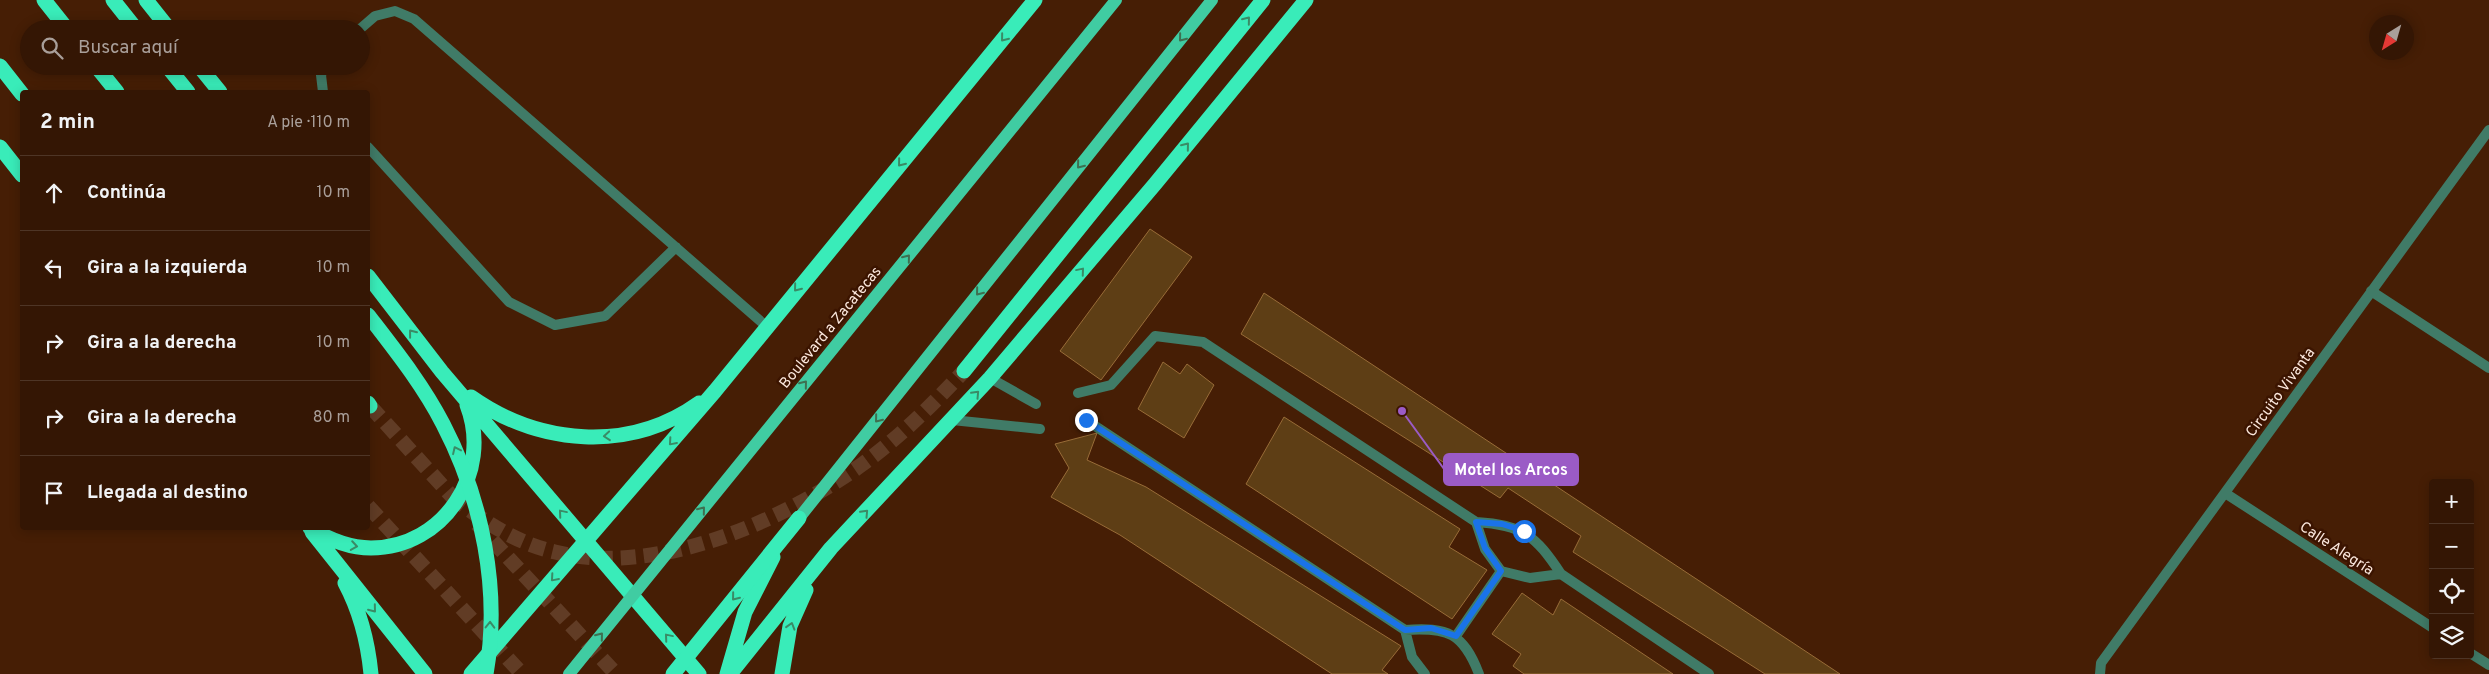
<!DOCTYPE html>
<html lang="es">
<meta charset="utf-8">
<style>
body{margin:0;font-family:Overpass,sans-serif;background:#3f2313;color:#f1f3f6}
.controls{position:absolute;right:15px;bottom:15px;display:grid;overflow:hidden;border-radius:5px;box-shadow:0 2px 12px #0003}
.controls button{width:45px;height:45px;display:grid;place-items:center;padding:0;border:0;border-bottom:1px solid #4e3526;background:#341604;color:#f1f3f6;font:25px sans-serif}
.compass{position:absolute;left:2369px;top:15px;width:45px;height:45px;border-radius:50%;background:#341604;box-shadow:0 2px 12px #0003;rotate:217deg}
.stop{position:absolute;width:15px;height:15px;margin:-11px;border:4px solid #1a73e8;border-radius:50%;background:#fff}
.stop.end{background:#1a73e8;border-color:#fff;box-shadow:0 1px 5px #0008}
.list{margin:0;padding:0;list-style:none}
h2{display:flex;justify-content:space-between;align-items:center;height:65px;margin:0;padding:0 20px;font-size:21px}
h2 small{font-size:16px;font-weight:400;color:#a99f9a}
.list li{display:grid;grid-template-columns:32px 1fr auto;gap:15px;align-items:center;box-sizing:border-box;height:75px;padding:0 20px;border-top:1px solid #4e3526}
.list b{display:block;font-size:19px;white-space:nowrap}
.list em{font-size:16px;font-style:normal;color:#a99f9a}
.icon{flex:none;width:28px;height:28px;fill:none;stroke:currentColor;stroke-width:2;stroke-linecap:round;stroke-linejoin:round}
.map{position:relative;flex:none;width:2489px;height:674px;overflow:hidden}
.search{position:absolute;background:#341604;box-shadow:0 2px 12px #0003;left:20px;top:20px;width:350px;height:55px;display:flex;align-items:center;gap:12px;box-sizing:border-box;padding:0 18px;border-radius:28px;color:#a99f9a;font-size:19px}
.panel{position:absolute;background:#341604;box-shadow:0 2px 12px #0003;left:20px;top:90px;width:350px;height:440px;border-radius:5px}
.map>svg:first-child{display:block}
.building{fill:#5e3e15;stroke:#986c38}
.lines{fill:none;stroke-linecap:round;stroke-linejoin:round}
.highway-tunnel{stroke:#613c25;stroke-width:15;stroke-dasharray:15 8;stroke-linecap:butt}
.lane{stroke:#407b67;stroke-width:10}
.street{stroke:#407b67;stroke-width:10}
.highway{stroke:#39ecb9;stroke-width:15}
.primary-bridge{stroke:#40cca2;stroke-width:12}
.highway-bridge{stroke:#39ecb9;stroke-width:15}
.oneway{stroke:#3a8b66}
.oneway2{stroke:#3e7051}
.route{stroke:#1a73e8;stroke-width:6}
.labels{text-anchor:middle;stroke-width:5;stroke-linejoin:round;paint-order:stroke}
.street-label{font-size:15px;fill:#fce8dd;stroke:#3b1400}
.leader{fill:none;stroke:#9b5bc6;stroke-width:2}
.callout-dot{fill:#9b5bc6;stroke:#3b1400;stroke-width:2}
.callout{fill:#9b5bc6;stroke:#9b5bc6;stroke-width:2}
.callout-label{font-size:16px;text-anchor:middle;font-weight:bold;fill:#fff}
</style>
<div class="map">
<svg width="2489" height="674" viewBox="0 0 2489 674">
<rect width="100%" height="100%" fill="#461e05"/>
<path class="building" d="M 1150,229 L 1192,257 L 1101,380 L 1060,351 Z
M 1264,293 L 1840,674 L 1765,674 L 1573,552 L 1581,536 L 1508,488 L 1500,498 L 1241,334 Z
M 1163,362 L 1180,374 L 1187,364 L 1214,385 L 1184,438 L 1138,409 Z
M 1284,417 L 1460,529 L 1449,547 L 1487,570 L 1452,619 L 1246,484 Z
M 1097,433 L 1087,460 L 1146,487 L 1401,646 L 1382,670 L 1388,674 L 1332,674 L 1120,535 L 1051,497 L 1069,468 L 1055,444 Z
M 1522,593 L 1553,615 L 1561,599 L 1673,674 L 1524,674 L 1513,666 L 1521,654 L 1492,634 Z"/>
<g class="lines">
<path class="highway-tunnel" d="M 370,406 L 458,503
M 452,497 C 483,521 516,543 555,552 C 656,577 782,522 864,463 C 901,436 933,404 964,371
M 368,506 L 522,674
M 477,524 L 616,674"/>
<path class="lane" d="M 360,29 L 375,16 L 395,11 L 414,19 L 766,326
M 323,92 L 321,75 L 325,66
M 368,147 L 509,302 L 555,325 L 605,316 L 676,247
M 990,378 L 1036,404
M 1078,393 L 1111,385 L 1155,336 L 1203,342 L 1476,522 C 1523,525 1535,535 1561,574 L 1709,674
M 952,420 L 1040,429
M 1086,420 L 1405,630 L 1412,657 L 1425,674
M 1476,522 L 1485,549 L 1501,571 L 1530,578 L 1561,574
M 1405,630 C 1448,627 1463,633 1479,674
M 1456,636 L 1501,571"/>
<path class="street" d="M 2371,291 L 2489,368
M 2225,493 L 2433,628
M 2470,653 L 2489,665
M 2100,674 L 2101,663 L 2489,130"/>
<path class="highway" d="M 44,0 L 67,29
M 113,0 L 136,29
M 146,0 L 169,29
M 0,66 L 22,94
M 96,66 L 117,92
M 167,66 L 188,92
M 199,66 L 220,92
M 0,147 L 22,175
M 368,276 L 442,372 L 699,674
M 964,371 L 1263,0
M 471,397 C 539,445 629,453 699,403
M 368,403 L 370,406
M 310,528 C 328,539 348,548 371,548 C 444,548 493,472 467,405
M 312,532 L 425,674
M 345,583 C 360,611 368,643 371,674
M 471,674 L 715,391 L 1035,0
M 727,674 L 745,612 L 773,557
M 730,674 L 831,548 L 990,378 L 1155,184 L 1306,0
M 782,674 L 790,626 L 806,590"/>
<path class="primary-bridge" d="M 799,518 L 1212,0
M 569,674 L 1116,0"/>
<path class="highway-bridge" d="M 368,315 C 395,350 423,385 443,424 C 482,499 501,590 486,674
M 673,674 L 799,518"/>
</g>
<defs><path id="oneway-chevron" d="M-2-3.5L2.5 0L-2 3.5" fill="none" stroke-width="1.6" stroke-linecap="round" stroke-linejoin="round" transform="scale(1.25)"/></defs>
<g class="oneway">
<use href="#oneway-chevron" transform="translate(1247 20) rotate(-51)"/>
<use href="#oneway-chevron" transform="translate(1004 38) rotate(129)"/>
<use href="#oneway-chevron" transform="translate(1186 146) rotate(-51)"/>
<use href="#oneway-chevron" transform="translate(901 163) rotate(129)"/>
<use href="#oneway-chevron" transform="translate(1081 271) rotate(-50)"/>
<use href="#oneway-chevron" transform="translate(797 288) rotate(129)"/>
<use href="#oneway-chevron" transform="translate(412 333) rotate(-128)"/>
<use href="#oneway-chevron" transform="translate(976 394) rotate(-47)"/>
<use href="#oneway-chevron" transform="translate(607 436) rotate(175)"/>
<use href="#oneway-chevron" transform="translate(672 442) rotate(131)"/>
<use href="#oneway-chevron" transform="translate(456 450) rotate(-115)"/>
<use href="#oneway-chevron" transform="translate(562 513) rotate(-130)"/>
<use href="#oneway-chevron" transform="translate(865 513) rotate(-47)"/>
<use href="#oneway-chevron" transform="translate(354 546) rotate(9)"/>
<use href="#oneway-chevron" transform="translate(554 578) rotate(131)"/>
<use href="#oneway-chevron" transform="translate(735 597) rotate(129)"/>
<use href="#oneway-chevron" transform="translate(373 609) rotate(51)"/>
<use href="#oneway-chevron" transform="translate(490 625) rotate(-89)"/>
<use href="#oneway-chevron" transform="translate(791 626) rotate(-73)"/>
<use href="#oneway-chevron" transform="translate(668 637) rotate(-130)"/>
</g>
<g class="oneway2">
<use href="#oneway-chevron" transform="translate(1182 38) rotate(129)"/>
<use href="#oneway-chevron" transform="translate(1080 165) rotate(129)"/>
<use href="#oneway-chevron" transform="translate(907 258) rotate(-51)"/>
<use href="#oneway-chevron" transform="translate(979 292) rotate(129)"/>
<use href="#oneway-chevron" transform="translate(804 384) rotate(-51)"/>
<use href="#oneway-chevron" transform="translate(878 419) rotate(129)"/>
<use href="#oneway-chevron" transform="translate(702 510) rotate(-51)"/>
<use href="#oneway-chevron" transform="translate(600 636) rotate(-51)"/>
</g>
<g class="lines">
<path class="route" d="M 1086,420 L 1405,630 L 1431,628 L 1456,636 L 1501,571 L 1485,548 L 1476,522 L 1502,524 L 1524,531"/>
</g>
<g class="labels">
<g class="street-label">
<text transform="translate(830 327) rotate(-51)" y="5">Boulevard a Zacatecas</text>
<text transform="translate(2280 392) rotate(-54)" y="5">Circuito Vivanta</text>
<text transform="translate(2337 548) rotate(33)" y="5">Calle Alegría</text>
</g>
</g>
<path class="leader" d="M1402 411L1444 469"/>
<circle class="callout-dot" cx="1402" cy="411" r="5"/>
<rect class="callout" x="1444" y="454" width="134" height="31" rx="5"/>
<g class="callout-label">
<text x="1511" y="475">Motel los Arcos</text>
</g>
</svg>
<div class="controls">
<button>+</button>
<button>−</button>
<button><svg class="icon" aria-label="locate" viewBox="0 0 24 24"><circle cx="12" cy="12" r="6"/><path d="M12 2v4M12 18v4M2 12h4M18 12h4"/></svg></button>
<button><svg class="icon" aria-label="layers" viewBox="0 0 24 24"><path d="M12 4l9 5-9 5-9-5zM3 14l9 5 9-5"/></svg></button>
</div>
<svg class="compass" viewBox="-18 -18 36 36"><path d="M0-13l5 13h-10z" fill="#e53935"/><path d="M0 13l5-13h-10z" fill="#a99f9a"/></svg>
<div class="stop" style="left:1524px;top:531px"></div>
<div class="stop end" style="left:1086px;top:420px"></div>
<div class="search"><svg class="icon" aria-label="search" viewBox="0 0 24 24"><circle cx="10" cy="10" r="6"/><path d="M15 15l6 6"/></svg>Buscar aquí</div>
<section class="panel">
<h2>2 min<small>A pie · 110 m</small></h2>
<ul class="list">
<li><svg class="icon" aria-label="ahead" viewBox="0 0 24 24"><path d="M12 20V5M6 11l6-6 6 6"/></svg><div><b>Continúa</b></div><em>10 m</em></li>
<li><svg class="icon" aria-label="left" viewBox="0 0 24 24"><path d="M17 20v-9H6M10 6l-5 5 5 5"/></svg><div><b>Gira a la izquierda</b></div><em>10 m</em></li>
<li><svg class="icon" aria-label="right" viewBox="0 0 24 24"><path d="M7 20v-9h11M14 6l5 5-5 5"/></svg><div><b>Gira a la derecha</b></div><em>10 m</em></li>
<li><svg class="icon" aria-label="right" viewBox="0 0 24 24"><path d="M7 20v-9h11M14 6l5 5-5 5"/></svg><div><b>Gira a la derecha</b></div><em>80 m</em></li>
<li><svg class="icon" aria-label="arrive" viewBox="0 0 24 24"><path d="M6 21V4h12l-3 4 3 4H6"/></svg><div><b>Llegada al destino</b></div></li>
</ul>
</section>
</div>
